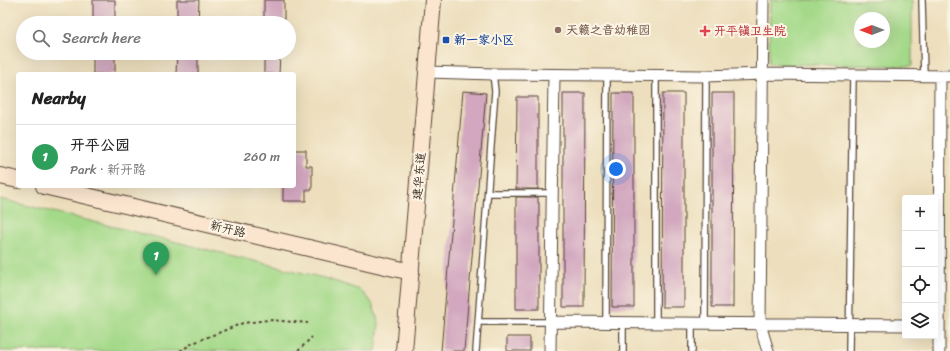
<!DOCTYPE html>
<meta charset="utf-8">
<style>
body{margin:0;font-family:Sriracha,"LXGW WenKai TC",sans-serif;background:#f6f6f6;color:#222}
.controls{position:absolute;right:12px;bottom:12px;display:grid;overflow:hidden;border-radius:4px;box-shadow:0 4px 16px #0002}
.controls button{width:36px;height:36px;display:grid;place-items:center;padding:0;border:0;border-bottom:1px solid #e0e0e0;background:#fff;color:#222;font:20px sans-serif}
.compass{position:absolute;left:854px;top:12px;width:36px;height:36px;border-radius:50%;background:#fff;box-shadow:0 4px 16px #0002;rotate:270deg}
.you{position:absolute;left:616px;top:169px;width:14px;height:14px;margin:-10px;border:3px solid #fff;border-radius:50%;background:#1a73e8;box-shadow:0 0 0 6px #1a73e833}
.badge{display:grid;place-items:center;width:26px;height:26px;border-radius:50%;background:#c8321e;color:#fff;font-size:13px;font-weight:700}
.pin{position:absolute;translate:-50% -33px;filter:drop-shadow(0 1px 2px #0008)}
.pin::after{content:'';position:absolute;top:21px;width:14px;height:12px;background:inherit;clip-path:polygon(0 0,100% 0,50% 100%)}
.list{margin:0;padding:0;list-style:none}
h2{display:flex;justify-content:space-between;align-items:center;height:52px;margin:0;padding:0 16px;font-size:17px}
h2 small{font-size:13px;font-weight:400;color:#767676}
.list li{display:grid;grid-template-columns:26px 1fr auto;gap:12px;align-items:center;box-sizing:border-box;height:64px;padding:0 16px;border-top:1px solid #e0e0e0}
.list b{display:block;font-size:15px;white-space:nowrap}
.list p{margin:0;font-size:13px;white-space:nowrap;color:#767676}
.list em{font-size:13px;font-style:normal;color:#767676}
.icon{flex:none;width:22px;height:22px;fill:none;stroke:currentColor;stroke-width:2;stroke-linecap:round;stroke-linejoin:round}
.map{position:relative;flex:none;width:950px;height:351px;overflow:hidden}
.search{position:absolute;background:#fff;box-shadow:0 4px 16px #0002;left:16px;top:16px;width:280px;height:44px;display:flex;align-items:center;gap:10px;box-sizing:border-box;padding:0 14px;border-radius:22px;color:#767676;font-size:15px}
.panel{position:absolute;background:#fff;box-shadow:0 4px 16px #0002;left:16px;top:72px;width:280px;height:116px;border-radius:4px}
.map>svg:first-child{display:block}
.green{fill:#a4d989;stroke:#708254;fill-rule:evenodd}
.building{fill:#d2a7bf}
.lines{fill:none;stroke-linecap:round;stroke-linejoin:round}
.lane-casing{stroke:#564536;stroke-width:8}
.street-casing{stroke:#564536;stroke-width:13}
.secondary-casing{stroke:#564536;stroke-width:18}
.path{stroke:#564536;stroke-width:2;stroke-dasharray:3 3;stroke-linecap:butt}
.lane{stroke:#fff;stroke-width:5.5}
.street{stroke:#fff;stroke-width:11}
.secondary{stroke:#fbe5cf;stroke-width:16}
.education-dot{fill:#8d6e63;stroke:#fcf5e5;stroke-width:1.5}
.health-dot{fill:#e0444e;stroke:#fcf5e5;stroke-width:1.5}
.transit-dot{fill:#1a4fb4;stroke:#fcf5e5;stroke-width:1.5}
.labels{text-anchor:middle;stroke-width:4;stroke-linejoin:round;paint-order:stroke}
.education-label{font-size:12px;font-weight:bold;fill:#785e54;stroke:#fcf5e5;text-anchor:start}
.health-label{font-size:12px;font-weight:bold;fill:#be3a42;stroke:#fcf5e5;text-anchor:start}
.transit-label{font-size:12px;font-weight:bold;fill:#164399;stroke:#fcf5e5;text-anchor:start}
.street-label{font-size:12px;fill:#3b2a1e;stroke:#fcf5e5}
</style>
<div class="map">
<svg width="950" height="351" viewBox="0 0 950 351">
<rect width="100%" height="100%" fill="#fcf5e5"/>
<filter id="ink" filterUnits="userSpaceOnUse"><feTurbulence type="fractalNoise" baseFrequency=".025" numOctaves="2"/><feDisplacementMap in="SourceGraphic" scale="8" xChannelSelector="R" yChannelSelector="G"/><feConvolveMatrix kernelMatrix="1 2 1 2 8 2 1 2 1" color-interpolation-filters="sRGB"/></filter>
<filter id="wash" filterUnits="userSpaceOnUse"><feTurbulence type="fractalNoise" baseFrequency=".012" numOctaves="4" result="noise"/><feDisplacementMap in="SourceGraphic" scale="16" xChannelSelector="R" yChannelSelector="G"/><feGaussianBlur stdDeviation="0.9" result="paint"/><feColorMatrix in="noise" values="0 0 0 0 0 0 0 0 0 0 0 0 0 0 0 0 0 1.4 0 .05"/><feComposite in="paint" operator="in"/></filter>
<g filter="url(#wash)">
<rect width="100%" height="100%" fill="#eddfbd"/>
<path class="green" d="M 770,0 L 912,0 L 912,66 L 769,64 ZM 860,18 L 884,18 L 884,42 L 860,42 Z
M 0,199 L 328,279 L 360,290 L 372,303 L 379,323 L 376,351 L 0,351 Z"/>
<g id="blocks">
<path class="building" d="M 93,0 L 115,0 L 115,23 L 93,23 Z
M 177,0 L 199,0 L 198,23 L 177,23 Z
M 264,0 L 284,0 L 284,23 L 264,23 Z
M 93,53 L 115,53 L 115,74 L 93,74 Z
M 177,53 L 198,53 L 198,74 L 176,74 Z
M 264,53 L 280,53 L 279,74 L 264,74 Z
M 463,91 L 486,93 L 464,351 L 441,351 Z
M 563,93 L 585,93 L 584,307 L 563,307 Z
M 613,93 L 634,93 L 634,307 L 612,307 Z
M 663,93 L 684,93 L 684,307 L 662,307 Z
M 712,93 L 734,93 L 733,307 L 712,307 Z
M 517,97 L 538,97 L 538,189 L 516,189 Z
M 294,150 L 306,150 L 306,166 L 312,166 L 312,190 L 306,190 L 306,201 L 283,201 L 283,186 L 294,186 Z
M 516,197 L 538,197 L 538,203 L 539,203 L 539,309 L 516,309 Z
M 507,337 L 530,337 L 530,351 L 507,351 Z"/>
</g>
</g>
<g filter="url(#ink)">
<use href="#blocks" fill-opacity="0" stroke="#564536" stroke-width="1"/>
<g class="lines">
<g class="lane-casing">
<path id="lane" d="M 922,0 L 924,76
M 488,193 L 553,193
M 479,322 L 551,322
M 606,322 L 607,76
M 656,323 L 656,76
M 705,323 L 706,76
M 476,351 L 495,91 L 493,74
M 623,351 L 623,323
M 692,351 L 692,323
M 849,351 L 853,75"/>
</g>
<g class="street-casing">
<path id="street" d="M 763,0 L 760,324 L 768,351
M 427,72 L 493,74 L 706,76 L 763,74 L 950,76
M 551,322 L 905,325
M 550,351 L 554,75
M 939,351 L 940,76"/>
</g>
<g class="secondary-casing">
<path id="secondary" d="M 0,176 L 18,180
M 44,186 L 411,272
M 404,351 L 433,0"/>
</g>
<path class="path" d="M 180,351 L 193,343 L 243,323 L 269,320 L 308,323
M 298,351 L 312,337"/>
<use href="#lane" class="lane"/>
<use href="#street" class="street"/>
<use href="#secondary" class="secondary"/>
</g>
</g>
<circle class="education-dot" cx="558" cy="30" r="4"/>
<path class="health-dot" d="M703 25h4v4h4v4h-4v4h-4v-4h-4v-4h4z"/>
<rect class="transit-dot" x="442" y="36" width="8" height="8" rx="2"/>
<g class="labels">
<g class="education-label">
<text x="566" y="34">天籁之音幼稚园</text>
</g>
<g class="health-label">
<text x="714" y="35">开平镇卫生院</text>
</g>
<g class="transit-label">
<text x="454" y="44">新一家小区</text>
</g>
<g class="street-label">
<text transform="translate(419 176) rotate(-85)" y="4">建华东道</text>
<text transform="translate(228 229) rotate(13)" y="4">新开路</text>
</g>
</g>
</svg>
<div class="controls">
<button>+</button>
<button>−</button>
<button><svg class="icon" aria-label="locate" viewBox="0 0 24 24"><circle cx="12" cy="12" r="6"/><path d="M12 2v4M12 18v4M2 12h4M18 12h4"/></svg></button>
<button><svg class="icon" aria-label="layers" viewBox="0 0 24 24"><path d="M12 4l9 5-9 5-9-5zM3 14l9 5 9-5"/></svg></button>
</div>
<svg class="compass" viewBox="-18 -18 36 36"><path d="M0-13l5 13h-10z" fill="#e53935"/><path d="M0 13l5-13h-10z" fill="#767676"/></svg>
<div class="you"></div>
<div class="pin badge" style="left:156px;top:275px;background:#2e9e5b">1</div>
<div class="search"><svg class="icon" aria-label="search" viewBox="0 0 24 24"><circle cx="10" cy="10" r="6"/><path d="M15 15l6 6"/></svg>Search here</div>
<section class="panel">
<h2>Nearby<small></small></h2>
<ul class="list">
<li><span class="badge" style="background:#2e9e5b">1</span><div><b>开平公园</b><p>Park · 新开路</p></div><em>260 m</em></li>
</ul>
</section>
</div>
